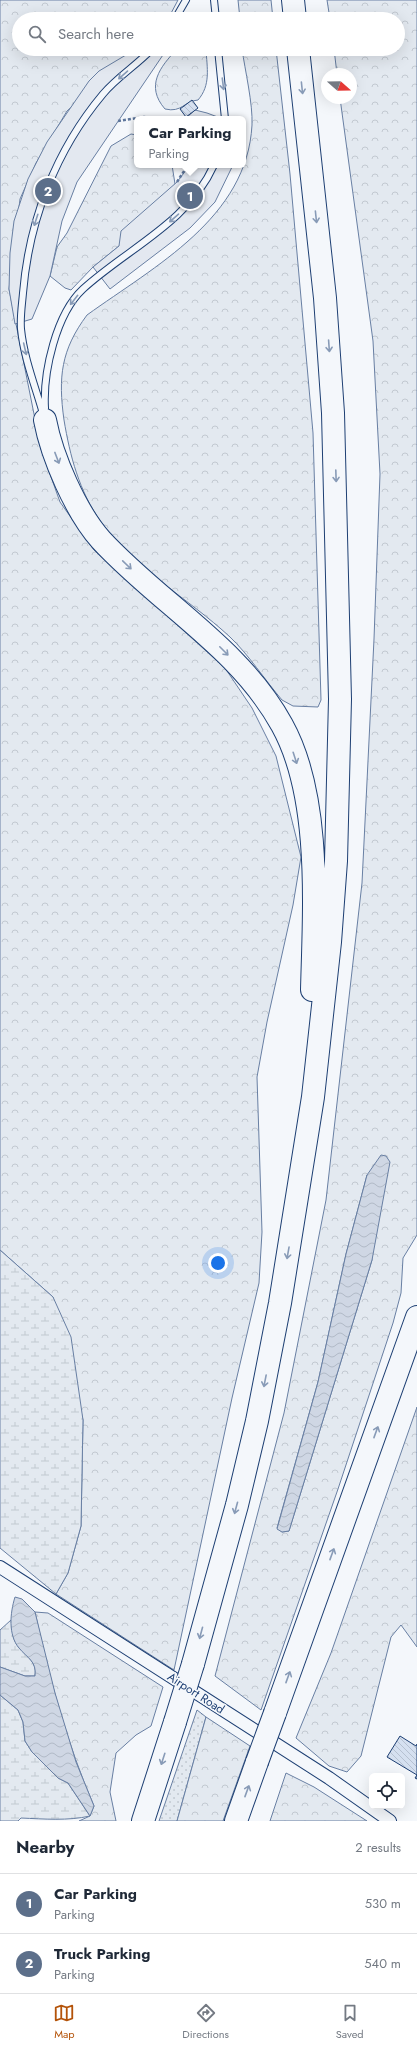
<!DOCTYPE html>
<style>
body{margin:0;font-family:Jost,sans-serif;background:#f2f2f3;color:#1f2937}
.controls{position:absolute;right:12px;bottom:12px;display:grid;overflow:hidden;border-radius:6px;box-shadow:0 4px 16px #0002}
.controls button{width:36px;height:36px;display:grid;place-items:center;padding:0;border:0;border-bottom:1px solid #e0e1e3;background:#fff;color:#1f2937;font:20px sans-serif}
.compass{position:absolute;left:321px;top:68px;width:36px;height:36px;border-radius:50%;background:#fff;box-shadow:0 4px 16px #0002;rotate:110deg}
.you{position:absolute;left:218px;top:1263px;width:14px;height:14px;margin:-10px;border:3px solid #fff;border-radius:50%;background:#1a73e8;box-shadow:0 0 0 6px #1a73e833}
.badge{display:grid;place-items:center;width:26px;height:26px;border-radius:50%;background:#b45309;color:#fff;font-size:13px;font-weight:700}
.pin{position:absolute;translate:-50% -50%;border:2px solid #fff;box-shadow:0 1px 4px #0006}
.popup{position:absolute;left:134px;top:116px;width:112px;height:52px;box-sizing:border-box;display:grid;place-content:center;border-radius:6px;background:#fff;filter:drop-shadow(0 1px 3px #0005);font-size:13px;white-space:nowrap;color:#747a83}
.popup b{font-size:15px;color:#1f2937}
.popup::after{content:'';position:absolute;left:50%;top:100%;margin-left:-8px;border:8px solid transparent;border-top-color:#fff}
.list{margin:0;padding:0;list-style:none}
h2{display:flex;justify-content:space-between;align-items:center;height:52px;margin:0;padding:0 16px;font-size:17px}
h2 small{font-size:13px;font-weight:400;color:#747a83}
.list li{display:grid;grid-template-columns:26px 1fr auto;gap:12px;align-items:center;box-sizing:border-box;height:60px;padding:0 16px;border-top:1px solid #e0e1e3}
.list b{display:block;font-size:15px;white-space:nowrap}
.list p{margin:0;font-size:13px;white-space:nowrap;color:#747a83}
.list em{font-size:13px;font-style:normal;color:#747a83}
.icon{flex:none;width:22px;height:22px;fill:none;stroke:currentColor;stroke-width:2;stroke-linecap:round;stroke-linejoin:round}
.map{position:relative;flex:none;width:417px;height:1821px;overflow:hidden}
.search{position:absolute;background:#fff;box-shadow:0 4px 16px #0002;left:12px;right:12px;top:12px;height:44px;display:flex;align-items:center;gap:10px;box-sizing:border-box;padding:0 14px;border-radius:22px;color:#747a83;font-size:15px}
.sheet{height:172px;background:#fff}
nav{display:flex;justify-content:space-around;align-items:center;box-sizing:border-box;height:56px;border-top:1px solid #e0e1e3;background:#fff;font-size:11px;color:#747a83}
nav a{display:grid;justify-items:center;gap:2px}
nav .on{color:#b45309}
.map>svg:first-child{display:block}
.grass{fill:url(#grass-dots);stroke:#687fa3}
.forest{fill:url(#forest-crowns);stroke:#687fa3;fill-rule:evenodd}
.wetland{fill:url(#wetland-marsh);stroke:#687fa3}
.parking{fill:#e3e8f0;stroke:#687fa3}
.water{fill:url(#water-waves);stroke:#687fa3}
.building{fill:url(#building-back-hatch);stroke:#1d3f73}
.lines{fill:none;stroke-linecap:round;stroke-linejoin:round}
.service-casing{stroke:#1d3f73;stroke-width:8}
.minor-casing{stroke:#1d3f73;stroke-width:14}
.motorway-casing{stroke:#1d3f73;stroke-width:24}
.path{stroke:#5e769c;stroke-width:2.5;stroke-dasharray:3 2;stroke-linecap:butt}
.service{stroke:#f4f7fb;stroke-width:6}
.minor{stroke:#f4f7fb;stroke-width:12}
.motorway{stroke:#f4f7fb;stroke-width:22}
.motorway-bridge-casing{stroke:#1d3f73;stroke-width:24;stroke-linecap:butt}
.motorway-bridge{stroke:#f4f7fb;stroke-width:22}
.oneway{stroke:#889bb7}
.labels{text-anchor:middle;stroke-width:3;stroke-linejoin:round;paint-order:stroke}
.street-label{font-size:12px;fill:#1d3f73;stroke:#f4f7fb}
</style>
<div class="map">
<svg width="417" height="1821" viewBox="0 0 417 1821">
<defs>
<pattern id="grass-dots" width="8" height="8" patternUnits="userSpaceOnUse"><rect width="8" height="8" fill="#e3e9f0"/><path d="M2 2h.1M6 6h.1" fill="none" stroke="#c2c9d1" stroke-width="1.8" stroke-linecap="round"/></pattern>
<pattern id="forest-crowns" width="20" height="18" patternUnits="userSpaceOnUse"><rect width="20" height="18" fill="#e3e9f0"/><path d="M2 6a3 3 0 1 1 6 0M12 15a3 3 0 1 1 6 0" fill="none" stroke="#c2c9d1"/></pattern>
<pattern id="wetland-marsh" width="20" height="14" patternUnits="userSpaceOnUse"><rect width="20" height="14" fill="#e3e9f0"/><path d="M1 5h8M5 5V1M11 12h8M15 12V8" fill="none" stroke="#c2c9d1"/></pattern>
<pattern id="water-waves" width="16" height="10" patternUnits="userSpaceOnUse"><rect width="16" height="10" fill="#cfd7e4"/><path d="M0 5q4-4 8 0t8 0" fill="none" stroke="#b1bac7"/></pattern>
<pattern id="building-back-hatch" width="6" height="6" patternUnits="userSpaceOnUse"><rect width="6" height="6" fill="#d5e0f0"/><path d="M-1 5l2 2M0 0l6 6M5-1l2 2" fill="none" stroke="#b6c1d1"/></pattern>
</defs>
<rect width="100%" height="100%" fill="#f4f7fb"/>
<path class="grass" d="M 197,1710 L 206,1717 L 177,1821 L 159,1821 Z
M 250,1746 L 253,1749 L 227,1821 L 223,1821 Z"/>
<path class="forest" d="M 0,0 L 178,0 L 168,19 L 19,19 L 19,49 L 136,49 L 130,52 L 67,111 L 36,163 L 20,199 L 9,289 L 41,449 L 60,502 L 94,550 L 225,668 L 252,708 L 276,756 L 301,857 L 293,905 L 267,1022 L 257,1077 L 262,1232 L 259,1283 L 232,1398 L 174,1670 L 56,1594 L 68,1573 L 81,1526 L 83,1420 L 53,1297 L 0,1250 Z
M 238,0 L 271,0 L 273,19 L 240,19 Z
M 327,0 L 417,0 L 417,1235 L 403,1258 L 401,1293 L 393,1323 L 338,1489 L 261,1710 L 215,1676 L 284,1413 L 326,1200 L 362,883 L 374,639 L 380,474 L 373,341 L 340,98 L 351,98 L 351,74 L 337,74 L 334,49 L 398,49 L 398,19 L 330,19 ZM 367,1175 L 372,1260 L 289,1531 L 282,1532 L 277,1528 L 318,1382 L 346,1254 Z
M 177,49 L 206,49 C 207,68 211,85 198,100 C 184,101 182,113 165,109 C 145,86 160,67 177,49 Z
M 242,49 L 276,49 L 290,174 L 313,433 L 321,700 L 318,707 L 293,706 L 282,700 C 265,680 248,654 230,637 C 188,598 134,569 101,522 C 79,491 70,456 64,420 C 58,377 61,350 87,315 C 155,266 247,218 252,125 C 253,104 245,70 242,49 Z
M 131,134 L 137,135 L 137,165 L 172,165 L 175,184 L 119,246 L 93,267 L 71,290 L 65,288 L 50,276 L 57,247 L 67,233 L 111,146 Z
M 417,1407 L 417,1647 L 401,1625 L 391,1637 L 361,1756 L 347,1772 L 329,1766 L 296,1738 L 331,1653 Z
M 35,1612 L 48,1613 L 163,1687 L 151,1726 L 136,1735 L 116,1753 L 110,1792 L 116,1821 L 79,1821 L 90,1816 L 94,1806 C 67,1744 49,1677 35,1612 Z
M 206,1717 L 250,1746 L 223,1821 L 177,1821 Z
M 286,1773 L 314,1787 L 367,1821 L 270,1821 Z"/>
<path class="wetland" d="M 0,1250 L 53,1297 L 71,1337 L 83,1420 L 81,1526 L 68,1573 L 56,1594 L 0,1548 Z
M 11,1620 C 12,1626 12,1634 14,1639 C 19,1654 38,1658 35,1676 L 25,1676 L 0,1667 L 0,1630 Z
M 0,1695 L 18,1710 L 23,1722 L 25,1741 L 32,1752 L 58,1778 L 68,1783 L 90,1816 C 68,1821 44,1819 21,1818 L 18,1821 L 0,1821 Z"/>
<path class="parking" d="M 136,49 L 167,49 L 77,182 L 62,221 L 50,276 L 32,319 L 15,324 L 9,289 L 10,253 L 14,221 L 28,179 L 47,142 L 89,81 L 99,71 Z
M 195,110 L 207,113 L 223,119 L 185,119 Z
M 190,165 L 233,165 L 215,202 L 190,228 L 110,289 L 93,267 L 119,246 L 121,231 L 177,182 Z"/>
<path class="water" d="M 381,1155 L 386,1156 L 390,1162 L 372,1260 L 289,1531 L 282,1532 L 277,1529 L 318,1382 L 346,1254 L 367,1175 Z
M 15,1597 L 22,1599 L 35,1612 L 55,1693 L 76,1762 L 94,1806 L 90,1816 L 68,1783 L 58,1778 L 32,1752 L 25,1741 L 23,1722 L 18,1710 L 0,1695 L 0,1667 L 25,1676 L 35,1676 C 37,1661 27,1658 19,1648 C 8,1635 10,1613 15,1597 Z"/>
<path class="building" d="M 192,100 L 198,108 L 186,117 L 180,109 Z
M 400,1736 L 416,1746 L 417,1744 L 417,1779 L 415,1778 L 417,1775 L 387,1757 Z"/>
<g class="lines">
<g class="service-casing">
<path id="service" d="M 214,0 L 216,19
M 175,19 L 186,0
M 218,49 L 225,119
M 45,408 C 43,372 56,314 83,289 C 128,248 188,223 214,165
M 44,417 C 36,388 24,359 21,329 C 20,317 22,305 23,293 C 29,220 56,150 103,94 C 117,77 137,65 152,49"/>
</g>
<g class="minor-casing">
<path id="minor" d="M 0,1567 L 329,1778 L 390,1821"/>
</g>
<g class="motorway-casing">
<path id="motorway" d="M 293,0 L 295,19
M 45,420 C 52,457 76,512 101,540 C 160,604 239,647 282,725 C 322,797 314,909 312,990
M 193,1664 L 237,1505 L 257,1421 L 280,1303 L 313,1097 L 330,942 L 336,861 L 340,699 L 333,413 L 325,298 L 298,49
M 275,1713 L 417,1317
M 143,1821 L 175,1722
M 236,1821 L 257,1762"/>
</g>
<path class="path" d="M 118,121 L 144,117 L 158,119
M 177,182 L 188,165"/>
<use href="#service" class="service"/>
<use href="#minor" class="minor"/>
<use href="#motorway" class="motorway"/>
<g class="motorway-bridge-casing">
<path id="motorway-bridge" d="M 175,1722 L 193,1664
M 257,1762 L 275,1713"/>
</g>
<use href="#motorway-bridge" class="motorway-bridge"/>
</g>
<defs><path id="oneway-shaft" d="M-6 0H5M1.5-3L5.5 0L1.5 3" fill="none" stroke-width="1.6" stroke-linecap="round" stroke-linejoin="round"/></defs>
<g class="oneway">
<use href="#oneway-shaft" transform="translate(123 75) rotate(139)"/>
<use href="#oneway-shaft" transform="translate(223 84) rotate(83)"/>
<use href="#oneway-shaft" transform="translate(302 88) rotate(84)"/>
<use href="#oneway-shaft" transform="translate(316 217) rotate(84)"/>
<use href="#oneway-shaft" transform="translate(174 218) rotate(139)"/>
<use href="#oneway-shaft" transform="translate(36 220) rotate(108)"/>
<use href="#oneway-shaft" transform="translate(74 300) rotate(128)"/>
<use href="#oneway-shaft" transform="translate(329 346) rotate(86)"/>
<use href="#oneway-shaft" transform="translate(25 349) rotate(77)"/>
<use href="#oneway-shaft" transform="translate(57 458) rotate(69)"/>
<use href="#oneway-shaft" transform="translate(336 476) rotate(88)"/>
<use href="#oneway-shaft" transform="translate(127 565) rotate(44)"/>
<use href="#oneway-shaft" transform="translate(224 651) rotate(45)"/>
<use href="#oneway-shaft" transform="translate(295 758) rotate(72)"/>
<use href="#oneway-shaft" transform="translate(288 1253) rotate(100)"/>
<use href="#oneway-shaft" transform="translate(265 1381) rotate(101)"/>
<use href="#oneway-shaft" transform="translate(376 1432) rotate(-70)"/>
<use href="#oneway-shaft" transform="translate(236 1508) rotate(105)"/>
<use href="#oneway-shaft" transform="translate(332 1554) rotate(-70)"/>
<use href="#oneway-shaft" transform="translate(201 1633) rotate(105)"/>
<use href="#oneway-shaft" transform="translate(288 1677) rotate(-70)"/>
<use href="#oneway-shaft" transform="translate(163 1759) rotate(108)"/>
<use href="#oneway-shaft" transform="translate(247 1791) rotate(-70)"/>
</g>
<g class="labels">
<g class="street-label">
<text transform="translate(196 1693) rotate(33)" y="4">Airport Road</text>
</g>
</g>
</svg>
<div class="controls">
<button><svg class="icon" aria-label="locate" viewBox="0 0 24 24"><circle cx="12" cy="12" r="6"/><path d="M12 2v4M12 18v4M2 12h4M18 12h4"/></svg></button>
</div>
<svg class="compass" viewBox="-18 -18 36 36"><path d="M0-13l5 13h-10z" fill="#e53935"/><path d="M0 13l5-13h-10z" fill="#747a83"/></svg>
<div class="you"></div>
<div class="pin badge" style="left:190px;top:196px;background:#5c6f8a">1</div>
<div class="popup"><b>Car Parking</b>Parking</div>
<div class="pin badge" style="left:48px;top:191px;background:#5c6f8a">2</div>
<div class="search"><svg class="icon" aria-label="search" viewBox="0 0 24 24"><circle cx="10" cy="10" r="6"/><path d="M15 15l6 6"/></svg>Search here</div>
</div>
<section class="sheet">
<h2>Nearby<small>2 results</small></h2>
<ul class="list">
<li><span class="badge" style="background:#5c6f8a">1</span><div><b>Car Parking</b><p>Parking</p></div><em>530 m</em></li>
<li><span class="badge" style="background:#5c6f8a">2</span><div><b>Truck Parking</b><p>Parking</p></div><em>540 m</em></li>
</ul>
</section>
<nav>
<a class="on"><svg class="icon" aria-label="map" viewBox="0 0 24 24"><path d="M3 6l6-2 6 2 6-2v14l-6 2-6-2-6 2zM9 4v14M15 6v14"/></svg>Map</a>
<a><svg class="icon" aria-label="directions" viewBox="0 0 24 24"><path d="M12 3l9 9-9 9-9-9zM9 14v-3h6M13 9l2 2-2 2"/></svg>Directions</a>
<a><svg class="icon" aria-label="saved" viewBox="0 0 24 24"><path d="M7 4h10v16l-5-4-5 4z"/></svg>Saved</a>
</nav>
